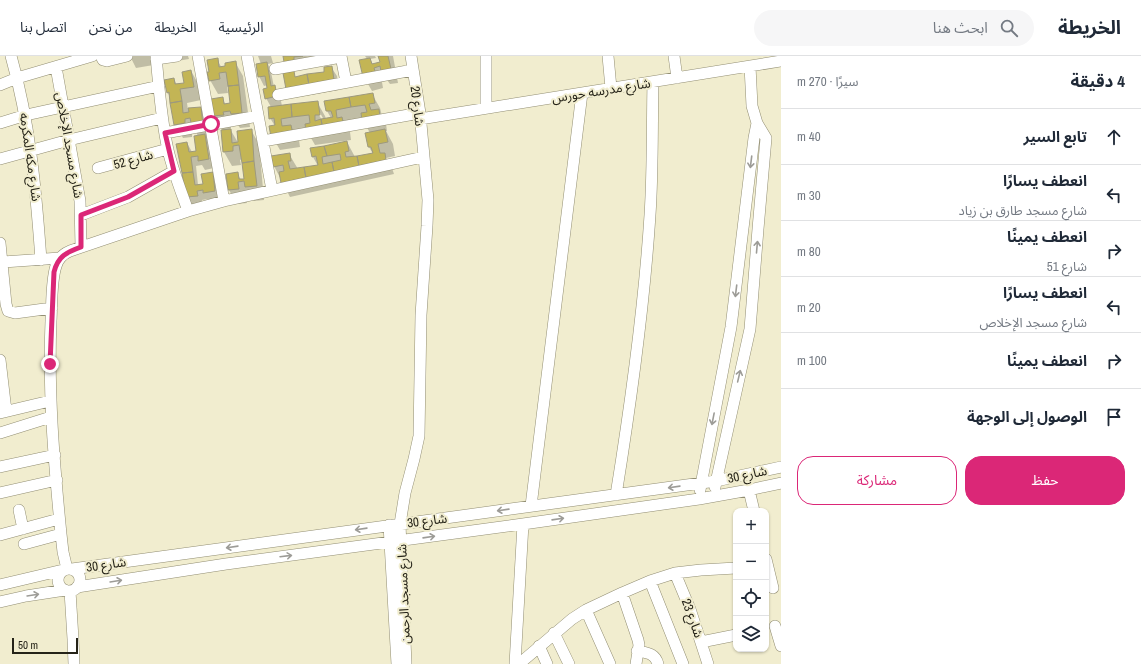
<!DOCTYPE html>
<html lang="ar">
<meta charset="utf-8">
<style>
body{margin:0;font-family:"Archivo Narrow","Noto Sans Arabic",sans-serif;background:#f6f6f7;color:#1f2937;direction:rtl}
.controls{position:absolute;right:12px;bottom:12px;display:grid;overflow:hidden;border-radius:8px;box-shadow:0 1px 3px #0004}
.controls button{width:36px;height:36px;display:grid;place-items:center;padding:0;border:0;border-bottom:1px solid #e0e1e3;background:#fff;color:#1f2937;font:20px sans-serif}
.scale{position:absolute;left:12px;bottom:10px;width:66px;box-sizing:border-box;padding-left:4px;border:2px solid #252318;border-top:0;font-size:11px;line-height:14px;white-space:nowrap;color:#252318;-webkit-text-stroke:3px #f1edcf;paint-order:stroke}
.stop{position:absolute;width:12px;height:12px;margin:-9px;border:3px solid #db2777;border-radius:50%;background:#fff}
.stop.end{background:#db2777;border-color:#fff;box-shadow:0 1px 4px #0008}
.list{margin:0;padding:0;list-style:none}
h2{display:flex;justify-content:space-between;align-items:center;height:52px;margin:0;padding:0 16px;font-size:17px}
h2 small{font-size:13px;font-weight:400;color:#747a83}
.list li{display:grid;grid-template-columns:26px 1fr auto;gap:12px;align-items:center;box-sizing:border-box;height:56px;padding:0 16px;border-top:1px solid #e0e1e3}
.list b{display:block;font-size:15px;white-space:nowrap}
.list p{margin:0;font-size:13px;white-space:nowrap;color:#747a83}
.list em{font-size:13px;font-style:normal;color:#747a83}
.actions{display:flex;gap:8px;padding:12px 16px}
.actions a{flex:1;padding:9px 0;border:1px solid #db2777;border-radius:16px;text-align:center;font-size:14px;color:#db2777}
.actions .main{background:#db2777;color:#fff}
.icon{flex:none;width:22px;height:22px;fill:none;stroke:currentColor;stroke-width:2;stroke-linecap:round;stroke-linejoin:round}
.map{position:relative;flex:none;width:781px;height:608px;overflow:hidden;direction:ltr}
header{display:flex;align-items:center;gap:24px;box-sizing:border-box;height:56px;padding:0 20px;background:#fff;border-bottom:1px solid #e0e1e3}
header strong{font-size:19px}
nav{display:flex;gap:22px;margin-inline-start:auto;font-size:14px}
.search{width:280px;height:36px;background:#f6f6f7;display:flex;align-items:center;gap:10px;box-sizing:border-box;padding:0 14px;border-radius:22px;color:#747a83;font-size:15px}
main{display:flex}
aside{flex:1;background:#fff}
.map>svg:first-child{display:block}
.shadow{fill:#0003;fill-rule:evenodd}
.building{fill:#c3b555;stroke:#9d997e}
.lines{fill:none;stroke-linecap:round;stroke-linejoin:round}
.minor-casing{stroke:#928e73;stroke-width:12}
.minor{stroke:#fff;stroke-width:11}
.oneway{stroke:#9d9c97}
.route{stroke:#db2777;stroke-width:5}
.labels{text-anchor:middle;stroke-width:4;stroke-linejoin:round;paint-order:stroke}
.street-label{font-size:13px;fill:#252318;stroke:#f1edcf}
</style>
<header>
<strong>الخريطة</strong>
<div class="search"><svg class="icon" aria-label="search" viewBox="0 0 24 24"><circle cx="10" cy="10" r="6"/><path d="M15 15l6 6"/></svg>ابحث هنا</div>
<nav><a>الرئيسية</a><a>الخريطة</a><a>من نحن</a><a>اتصل بنا</a></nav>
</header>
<main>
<aside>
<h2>4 دقيقة<small>سيرًا · 270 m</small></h2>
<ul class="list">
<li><svg class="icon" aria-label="ahead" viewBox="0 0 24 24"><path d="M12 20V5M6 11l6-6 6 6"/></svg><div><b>تابع السير</b></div><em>40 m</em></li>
<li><svg class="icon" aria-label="left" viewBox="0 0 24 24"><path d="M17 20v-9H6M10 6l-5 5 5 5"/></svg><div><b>انعطف يسارًا</b><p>شارع مسجد طارق بن زياد</p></div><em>30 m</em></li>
<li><svg class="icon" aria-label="right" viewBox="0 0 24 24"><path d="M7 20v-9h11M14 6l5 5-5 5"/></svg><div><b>انعطف يمينًا</b><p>شارع 51</p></div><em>80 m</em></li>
<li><svg class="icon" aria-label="left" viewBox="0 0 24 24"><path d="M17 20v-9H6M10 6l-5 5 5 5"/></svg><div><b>انعطف يسارًا</b><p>شارع مسجد الإخلاص</p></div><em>20 m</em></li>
<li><svg class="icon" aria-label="right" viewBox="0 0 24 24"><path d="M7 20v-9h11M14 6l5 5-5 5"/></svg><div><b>انعطف يمينًا</b></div><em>100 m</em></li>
<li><svg class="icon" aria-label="arrive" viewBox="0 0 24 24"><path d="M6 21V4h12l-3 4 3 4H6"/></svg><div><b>الوصول إلى الوجهة</b></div></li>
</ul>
<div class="actions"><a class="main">حفظ</a><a>مشاركة</a></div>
</aside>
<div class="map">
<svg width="781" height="608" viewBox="0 0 781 608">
<rect width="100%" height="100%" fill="#f1edcf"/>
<path class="shadow" d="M 130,0 L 188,0 L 189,3 L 136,12 Z
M 258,0 L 271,0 L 273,7 L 268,8 L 269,11 L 271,16 L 274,31 L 280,40 L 282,50 L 317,46 L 325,60 L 326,63 L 331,62 L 327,55 L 326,45 L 372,38 L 380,52 L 382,60 L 386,68 L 387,75 L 386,75 L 393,88 L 395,100 L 386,102 L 392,112 L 394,118 L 290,141 L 274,110 L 289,98 L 298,113 L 318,110 L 313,101 L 311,93 L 347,86 L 355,101 L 373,98 L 369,91 L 366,78 L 370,77 L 363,64 L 345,68 L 350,76 L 351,84 L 315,89 L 307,75 L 299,84 L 300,91 L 280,94 L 272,80 L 275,70 L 270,62 L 271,51 L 266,42 L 268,33 L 268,29 L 264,30 L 259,20 L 261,8 ZM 319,55 L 324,64 L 322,64 L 317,56 Z
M 284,0 L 335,0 L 290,15 Z
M 365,0 L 375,0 L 376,2 L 370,3 L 373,9 L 381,7 L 379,0 L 393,0 L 398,27 L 390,28 L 387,24 L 382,26 L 383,32 L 372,35 L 364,21 L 368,4 Z
M 217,4 L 222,12 L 235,6 L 243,20 L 250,71 L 240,72 L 238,69 L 231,70 L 231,72 L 230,73 L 240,90 L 251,74 L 259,88 L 264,144 L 254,145 L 250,139 L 246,140 L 247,147 L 237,148 L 229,134 L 227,118 L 237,117 L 241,124 L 245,123 L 242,103 L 240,104 L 241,109 L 232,110 L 224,96 L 222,73 L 213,60 L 222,42 L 226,49 L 231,48 L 229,30 L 227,31 L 228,37 L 218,38 L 210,24 L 211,16 Z
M 331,11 L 337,20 L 339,34 L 293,42 L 287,33 L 293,16 L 296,22 L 326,17 Z
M 191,15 L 199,29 L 201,44 L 187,47 L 188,54 L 200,52 L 208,66 L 211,83 L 207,83 L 209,88 L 214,112 L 205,114 L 202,109 L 196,110 L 198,129 L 204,129 L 212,118 L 217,127 L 220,144 L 210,146 L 208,143 L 202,144 L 202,149 L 192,150 L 187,141 L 187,87 L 192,96 L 197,95 L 198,80 L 196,76 L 192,77 L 192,81 L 183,82 L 175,68 L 171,42 L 167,36 L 174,23 L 177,29 L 185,28 Z"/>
<path class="building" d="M 283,0 L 303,0 L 294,1 L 294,4 L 284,6 Z
M 378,0 L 388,0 L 391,13 L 381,15 L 380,10 L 374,12 L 376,18 L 363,21 L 359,4 L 370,2 L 372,8 L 380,6 Z
M 218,2 L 219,11 L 225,10 L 225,7 L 236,5 L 239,29 L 228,30 L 226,16 L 219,17 L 220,23 L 209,25 L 207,16 L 209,16 L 207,4 Z
M 267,6 L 271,30 L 275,29 L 277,40 L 265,43 L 263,33 L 267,32 L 265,20 L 258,21 L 256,8 Z
M 332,10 L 334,24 L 309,29 L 307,18 L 324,16 L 324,11 Z
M 191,14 L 194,31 L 180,33 L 182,45 L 170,47 L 169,36 L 167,37 L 164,24 L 174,22 L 175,28 L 184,27 L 182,16 Z
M 294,15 L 295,21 L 307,18 L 309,29 L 286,33 L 283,17 Z
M 239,29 L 242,57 L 231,58 L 230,55 L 223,56 L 224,59 L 213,60 L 211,43 L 223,41 L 224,48 L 230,47 L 228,30 Z
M 373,37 L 375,47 L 369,48 L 371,54 L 379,53 L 380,61 L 362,65 L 361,57 L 367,56 L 365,49 L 351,51 L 349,41 Z
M 349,41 L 351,51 L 336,54 L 337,62 L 342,61 L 344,70 L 323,74 L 321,63 L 333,61 L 331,55 L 326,55 L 324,45 Z
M 182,45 L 183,57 L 189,56 L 188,52 L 201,51 L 203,69 L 192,71 L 190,62 L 185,63 L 185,67 L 174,69 L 170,47 Z
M 318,45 L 320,59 L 315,59 L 315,65 L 321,63 L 323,74 L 306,75 L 305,68 L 310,67 L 309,59 L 292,61 L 291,48 Z
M 291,48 L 292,61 L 281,63 L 282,70 L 291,69 L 293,78 L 271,81 L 269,70 L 275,69 L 274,62 L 269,63 L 268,51 Z
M 231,73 L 232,87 L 238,86 L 237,75 L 252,73 L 254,105 L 242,107 L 239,89 L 233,90 L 233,95 L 223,96 L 221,74 Z
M 385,73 L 388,86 L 378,88 L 380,97 L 385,97 L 386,104 L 359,110 L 357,100 L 373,97 L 371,91 L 368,91 L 365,77 Z
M 205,78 L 209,103 L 198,105 L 198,100 L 191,101 L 193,116 L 182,117 L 176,88 L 187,86 L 189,96 L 196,95 L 194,80 Z
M 347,85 L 349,95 L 345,96 L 346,101 L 357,100 L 359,110 L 334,116 L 332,106 L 341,104 L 340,98 L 327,100 L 324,90 Z
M 324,90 L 327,100 L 322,101 L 323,108 L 332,106 L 334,116 L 306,122 L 304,111 L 318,109 L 316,100 L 312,101 L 310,92 Z
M 290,97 L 291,105 L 288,105 L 290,113 L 304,111 L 306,122 L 281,127 L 279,116 L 284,115 L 283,109 L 273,111 L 271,100 Z
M 254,105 L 257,130 L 245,131 L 244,125 L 238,126 L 239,133 L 228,134 L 226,118 L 238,116 L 239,123 L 244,123 L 242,107 Z
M 193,116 L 195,129 L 203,128 L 201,118 L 213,116 L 215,135 L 203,137 L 203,134 L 197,135 L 198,140 L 186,141 L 182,117 Z"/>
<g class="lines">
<g class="minor-casing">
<path id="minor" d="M 11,0 C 30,67 36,134 41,204
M 101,0 L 103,4 L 107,5 L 127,0
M 156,0 C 159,31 161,63 168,94 C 173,115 181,135 188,155
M 198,0 L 224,145
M 247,0 L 272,134
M 341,0 L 346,26
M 608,0 L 611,32
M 674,0 L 677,22
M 156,3 L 177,0
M 56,11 L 80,145 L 81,191
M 275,13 L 341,1
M 0,29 L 17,22 L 92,0
M 278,39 L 413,14
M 486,52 L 486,0
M 420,63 L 781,5
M 0,67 L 26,59 L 159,30
M 165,77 L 258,60
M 263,85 L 420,57
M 0,103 L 69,84 L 162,62
M 98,112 L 168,93
M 81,159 L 128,141 L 174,115
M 0,187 L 6,248 L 8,255 L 15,257 L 52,252
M 3,206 L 60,202
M 0,304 L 6,355
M 0,357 L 50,345
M 0,377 L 51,361
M 0,411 L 55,399
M 715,431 L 750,273 L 758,173 L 766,82 L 757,67 L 752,50 L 750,10
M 700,434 L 731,271 L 754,82 L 757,67
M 749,434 L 754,455
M 0,437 L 57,424
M 616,439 C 631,346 644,253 650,159 C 653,115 652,70 653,26
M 531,450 L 582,37
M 19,454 L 23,473
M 389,469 L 397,608
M 0,479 L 59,463
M 24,488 L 61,478
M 766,503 L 773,532
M 67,513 L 63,496 L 61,478 C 54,407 48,336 51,265 C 52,249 51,225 56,210 C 58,203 63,198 70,195 L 188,155 L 224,145 L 423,101
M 72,513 L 716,425 L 781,411
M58 524a11 11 0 1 1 22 0a11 11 0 1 1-22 0Z
M 675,517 L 690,553 L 708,608
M 650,525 L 683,608
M 0,529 L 63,514
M 77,531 L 226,508 L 523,468 L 699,443 L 749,434 L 781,427
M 70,535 L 73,583 L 74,608
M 622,537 L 638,584 L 639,589 L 636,608
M 0,546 L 26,540 L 65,534
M 586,554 L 610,608
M 775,570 L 781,590
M 554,577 L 569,608
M 701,586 L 736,579
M 539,590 L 547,608
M 637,595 C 647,597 655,597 658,608
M 406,608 L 400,468 L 405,437 L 414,403 L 419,380 L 421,259 L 427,170 L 428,144 L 420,57 L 411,0
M 515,608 L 523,468
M 519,608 L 572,563 L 586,554 L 622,537 L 650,525 L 675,517 L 701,514 L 736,512"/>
</g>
<use href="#minor" class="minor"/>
</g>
<defs><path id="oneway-shaft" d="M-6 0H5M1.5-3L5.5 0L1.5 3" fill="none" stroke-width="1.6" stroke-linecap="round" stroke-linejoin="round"/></defs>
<g class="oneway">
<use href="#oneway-shaft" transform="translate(751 106) rotate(97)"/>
<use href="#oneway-shaft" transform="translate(757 191) rotate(-85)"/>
<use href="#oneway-shaft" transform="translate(736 235) rotate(97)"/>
<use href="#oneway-shaft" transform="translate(739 320) rotate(-77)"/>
<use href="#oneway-shaft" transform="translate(713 363) rotate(101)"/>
<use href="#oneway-shaft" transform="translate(674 431) rotate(172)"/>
<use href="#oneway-shaft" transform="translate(503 454) rotate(172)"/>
<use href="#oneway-shaft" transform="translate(558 463) rotate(-8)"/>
<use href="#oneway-shaft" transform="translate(361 473) rotate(172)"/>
<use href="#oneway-shaft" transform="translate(429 481) rotate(-8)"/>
<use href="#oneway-shaft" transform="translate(232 491) rotate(172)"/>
<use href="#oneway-shaft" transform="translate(286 500) rotate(-7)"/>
<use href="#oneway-shaft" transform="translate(116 525) rotate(-9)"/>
<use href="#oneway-shaft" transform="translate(33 539) rotate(-9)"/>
</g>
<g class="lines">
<path class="route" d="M 50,308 L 54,216 C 58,200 67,196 81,191 L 81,159 L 128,141 L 174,115 L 165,77 L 211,68"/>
</g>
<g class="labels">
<g class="street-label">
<text transform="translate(601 34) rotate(-9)" y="5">شارع مدرسه حورس</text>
<text transform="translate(418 50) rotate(83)" y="5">شارع 20</text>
<text transform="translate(70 89) rotate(80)" y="5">شارع مسجد الإخلاص</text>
<text transform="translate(31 101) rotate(82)" y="5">شارع مكه المكرمه</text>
<text transform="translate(133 103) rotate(-16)" y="5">شارع 52</text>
<text transform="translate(747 418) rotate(-12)" y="5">شارع 30</text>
<text transform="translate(427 464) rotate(-7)" y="5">شارع 30</text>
<text transform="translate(106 508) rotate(-8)" y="5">شارع 30</text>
<text transform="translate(403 538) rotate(-92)" y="5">شارع مسجد الرحمن</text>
<text transform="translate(693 562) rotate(70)" y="5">شارع 23</text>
</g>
</g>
</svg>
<div class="controls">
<button>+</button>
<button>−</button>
<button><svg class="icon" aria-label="locate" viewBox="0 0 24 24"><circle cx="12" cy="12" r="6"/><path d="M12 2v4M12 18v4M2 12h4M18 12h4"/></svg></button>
<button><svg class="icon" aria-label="layers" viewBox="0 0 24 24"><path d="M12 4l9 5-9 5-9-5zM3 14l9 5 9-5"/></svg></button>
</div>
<div class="scale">50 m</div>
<div class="stop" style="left:211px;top:68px"></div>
<div class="stop end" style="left:50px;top:308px"></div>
</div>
</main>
